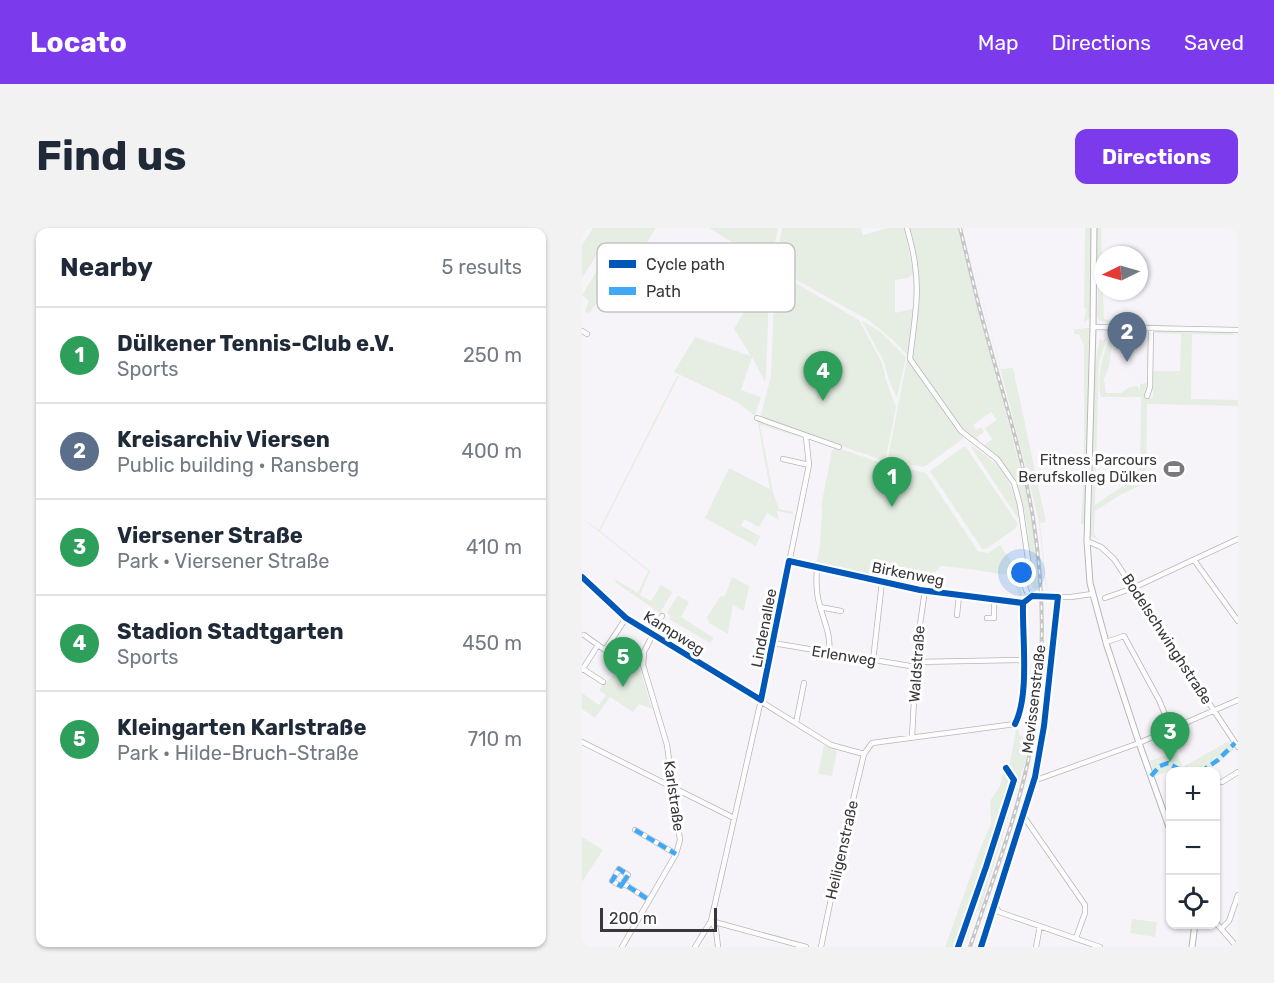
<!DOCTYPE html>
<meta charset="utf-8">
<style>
body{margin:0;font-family:Rubik,sans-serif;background:#f2f2f3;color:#1f2937}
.controls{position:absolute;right:18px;bottom:18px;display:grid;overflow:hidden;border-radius:12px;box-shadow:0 2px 4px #0004}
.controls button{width:54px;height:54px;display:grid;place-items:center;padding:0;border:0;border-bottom:2px solid #e0e1e3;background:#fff;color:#1f2937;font:30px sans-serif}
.compass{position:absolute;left:512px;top:18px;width:54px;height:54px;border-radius:50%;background:#fff;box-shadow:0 2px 4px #0004;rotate:265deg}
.scale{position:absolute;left:18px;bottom:15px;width:117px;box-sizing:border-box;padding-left:6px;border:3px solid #39373a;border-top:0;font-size:16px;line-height:21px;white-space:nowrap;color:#39373a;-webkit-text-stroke:4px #fff;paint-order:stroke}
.you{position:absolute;left:440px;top:345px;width:21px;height:21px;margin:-15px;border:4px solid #fff;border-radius:50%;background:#1a73e8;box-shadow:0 0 0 9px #1a73e833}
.badge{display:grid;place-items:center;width:39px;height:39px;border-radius:50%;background:#7c3aed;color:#fff;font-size:20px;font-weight:700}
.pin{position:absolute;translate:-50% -50px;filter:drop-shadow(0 2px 3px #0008)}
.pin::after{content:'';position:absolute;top:32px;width:21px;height:18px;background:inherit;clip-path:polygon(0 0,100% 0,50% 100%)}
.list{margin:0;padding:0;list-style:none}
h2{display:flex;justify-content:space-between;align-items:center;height:78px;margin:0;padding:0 24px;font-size:26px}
h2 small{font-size:20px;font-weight:400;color:#747a83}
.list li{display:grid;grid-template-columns:39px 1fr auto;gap:18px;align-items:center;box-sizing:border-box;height:96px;padding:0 24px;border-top:2px solid #e0e1e3}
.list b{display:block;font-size:22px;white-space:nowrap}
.list p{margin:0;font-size:20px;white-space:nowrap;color:#747a83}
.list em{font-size:20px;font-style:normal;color:#747a83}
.icon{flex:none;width:33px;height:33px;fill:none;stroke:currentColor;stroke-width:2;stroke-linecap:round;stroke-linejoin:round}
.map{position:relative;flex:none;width:656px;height:719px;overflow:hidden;border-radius:12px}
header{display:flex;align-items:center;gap:36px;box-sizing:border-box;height:84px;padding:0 30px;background:#7c3aed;color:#fff}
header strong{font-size:28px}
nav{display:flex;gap:33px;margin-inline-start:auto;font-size:21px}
.intro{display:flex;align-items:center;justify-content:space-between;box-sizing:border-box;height:144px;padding:0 36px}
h1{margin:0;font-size:42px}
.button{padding:15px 27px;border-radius:12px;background:#7c3aed;color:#fff;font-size:21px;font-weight:700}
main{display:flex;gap:36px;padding:0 36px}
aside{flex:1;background:#fff;border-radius:12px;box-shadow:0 2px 4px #0004}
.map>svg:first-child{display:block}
.green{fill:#e6eee3}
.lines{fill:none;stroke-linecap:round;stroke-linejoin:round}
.minor-casing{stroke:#b7b6b9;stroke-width:6}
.major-casing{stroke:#b7b6b9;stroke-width:7}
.minor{stroke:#fefdfe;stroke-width:4.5}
.major{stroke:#fefdfe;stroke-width:5}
.rail-casing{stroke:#c6c6c7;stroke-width:4}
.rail{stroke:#fff;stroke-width:1.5;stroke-dasharray:4.5;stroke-linecap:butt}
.quiet{stroke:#3fa9f5;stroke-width:4.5;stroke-dasharray:9 4.5;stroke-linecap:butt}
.cycleway-casing{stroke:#fff;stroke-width:10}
.cycleway{stroke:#0057b8;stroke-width:6}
.labels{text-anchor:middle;stroke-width:6;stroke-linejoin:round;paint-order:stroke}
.poi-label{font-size:15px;fill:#39373a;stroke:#fff;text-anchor:end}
.street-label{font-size:15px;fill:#39373a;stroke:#fff}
.key{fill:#fff;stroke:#c4c3c4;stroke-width:1.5}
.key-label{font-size:16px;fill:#39373a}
</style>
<header>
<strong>Locato</strong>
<nav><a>Map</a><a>Directions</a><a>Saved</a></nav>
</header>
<div class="intro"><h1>Find us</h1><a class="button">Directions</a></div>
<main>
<aside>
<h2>Nearby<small>5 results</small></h2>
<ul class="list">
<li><span class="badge" style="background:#2e9e5b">1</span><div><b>Dülkener Tennis-Club e.V.</b><p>Sports</p></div><em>250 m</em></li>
<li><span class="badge" style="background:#5c6f8a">2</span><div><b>Kreisarchiv Viersen</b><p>Public building · Ransberg</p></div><em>400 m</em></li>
<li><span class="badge" style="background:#2e9e5b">3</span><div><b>Viersener Straße</b><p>Park · Viersener Straße</p></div><em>410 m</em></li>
<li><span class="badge" style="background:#2e9e5b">4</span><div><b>Stadion Stadtgarten</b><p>Sports</p></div><em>450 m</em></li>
<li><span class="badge" style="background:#2e9e5b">5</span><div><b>Kleingarten Karlstraße</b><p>Park · Hilde-Bruch-Straße</p></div><em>710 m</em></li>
</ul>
</aside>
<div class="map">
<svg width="656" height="719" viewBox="0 0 656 719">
<rect width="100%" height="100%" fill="#f6f4f9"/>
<path class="green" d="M 11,0 L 74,0 L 26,76 L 17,71 L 7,86 L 3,83 L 7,73 L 0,67 L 30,18 L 23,14 L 0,50 L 0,17 Z
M 127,0 L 196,0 L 189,35 L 187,37 Z
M 200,0 L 279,0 L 281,7 L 306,0 L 322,0 L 332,47 L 327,48 L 327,50 L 313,52 L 313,85 L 333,80 L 326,128 L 311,112 L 288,93 L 193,40 Z
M 326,0 L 377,0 L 443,259 L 453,313 L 457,363 L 451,360 L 448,350 L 450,345 C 444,297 446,247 401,218 L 410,211 L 403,200 L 415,192 L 409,184 L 391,197 L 394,202 L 399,199 L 402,204 L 395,209 L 397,212 L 393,214 L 386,209 L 332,136 C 326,117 337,94 337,75 C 338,50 331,25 326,0 Z
M 382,0 L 419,141 L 431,140 L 464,294 L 458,295 L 465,362 L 464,362 L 457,295 L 447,252 Z
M 503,0 L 509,0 L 508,90 L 502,94 L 504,80 L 502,80 Z
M 514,0 L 519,0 L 522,91 L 537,95 L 642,100 L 550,98 L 525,95 L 517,92 L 515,87 L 516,58 Z
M 188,40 L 184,148 L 183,154 L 170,129 L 159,162 L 179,169 L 173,188 L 155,174 L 92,144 L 113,109 L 169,128 L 152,101 Z
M 193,43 L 277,92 L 300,135 L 304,152 L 314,179 L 304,229 L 300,232 L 178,190 L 189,148 Z
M 280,93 L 299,104 L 324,129 L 315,170 L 307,152 L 302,134 Z
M 503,100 L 507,100 L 503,296 L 499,296 L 502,239 L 502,118 L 497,106 L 492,106 L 492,102 Z
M 571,102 L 650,104 L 651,107 L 610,106 L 609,171 L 656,172 L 656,178 L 565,176 L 564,255 L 540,266 L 513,283 L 512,306 L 518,313 L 509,308 L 513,136 L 518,110 L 521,113 L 525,110 L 517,134 L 513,277 L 538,260 L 558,251 L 559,169 L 519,169 C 514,154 521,122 529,107 L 544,104 L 544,113 L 534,112 L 530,117 L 527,139 L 522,151 L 524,165 L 539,165 L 548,159 L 556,158 L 558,165 L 558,156 L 565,155 L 566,159 L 562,170 L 571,170 L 571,143 L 598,143 L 599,106 L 571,105 Z
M 325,131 L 382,210 L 342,239 L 307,233 L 306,230 Z
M 95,148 L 97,148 L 18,303 L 68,343 L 58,367 L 69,373 L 79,357 L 89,363 L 90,365 L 78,385 L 34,355 L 33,351 L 56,365 L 66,343 L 0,290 L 17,302 Z
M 175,191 L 221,210 L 178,197 L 191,264 L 197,281 L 211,284 L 211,286 L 195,283 L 197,292 L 185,285 L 177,299 L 162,291 L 159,298 L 178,308 L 174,318 L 123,290 L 147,240 L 188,261 Z
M 387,216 C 419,235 432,254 438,290 L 435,289 Z
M 381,219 L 384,219 L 436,296 L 434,300 L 404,321 L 400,321 L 348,243 Z
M 255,220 L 300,235 L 344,245 L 396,323 L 406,325 L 418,317 L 441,351 L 439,360 L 440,368 L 438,370 L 432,354 L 426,347 L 387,341 L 359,338 L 350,348 L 348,361 L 234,336 L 238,318 L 240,281 L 239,279 L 250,222 Z
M 150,349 L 167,358 L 162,383 L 151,377 L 146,406 L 127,395 L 125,389 L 138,369 L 143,368 Z
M 95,368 L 97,368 L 107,374 L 99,389 L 132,410 L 128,415 L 87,391 L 89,388 L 85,385 Z
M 49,428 L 56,434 L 70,481 L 57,476 L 51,484 L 28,469 L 13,490 L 0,481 L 0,465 L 17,477 L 24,467 L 17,462 Z
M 434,502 L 436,502 L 438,508 L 448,509 L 444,531 L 398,682 L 395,683 L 382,719 L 363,719 L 400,616 L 409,596 L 408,573 L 418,558 L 421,545 L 426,545 Z
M 647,513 L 652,522 L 624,543 L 595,543 L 594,541 L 573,548 L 568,533 L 594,523 L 601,539 Z
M 242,517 L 255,523 L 250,548 L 236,546 Z
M 0,609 L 21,622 L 0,654 Z
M 550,691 L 575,694 L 573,709 L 548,705 Z"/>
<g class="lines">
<g class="minor-casing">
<path id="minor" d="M 325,0 C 328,12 332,25 333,37 C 338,69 331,100 328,131 L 379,203 L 415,231 L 432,255 L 438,277 L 447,338 L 443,359 L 447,369
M 511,99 L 656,102
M 0,103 L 5,106
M 565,168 L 568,159 L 569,100
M 175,190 L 257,219
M 201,231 L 227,237
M 505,313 L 519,319 L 532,331 L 656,519
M 612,332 L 656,393
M 207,333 L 338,362 L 441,375
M 235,339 C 234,352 234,366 238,378 C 243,397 249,406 247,426
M 0,349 L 44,390 L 70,406 L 249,517 L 282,526
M 447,369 L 489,369 L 510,366
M 476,369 L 462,498 L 453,549 L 413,678 L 417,684 L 518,719
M 523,370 L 551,360 L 656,311
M 238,379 L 259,383
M 375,387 L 377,367
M 405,390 L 412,390 L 412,371
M 2,407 L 16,417
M 524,414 L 542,408 L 577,472 L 589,501
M 191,415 L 334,439
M 291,433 L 300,354
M 334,434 L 441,432
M 1,441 L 21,454
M 0,442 L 16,417 L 23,422 L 44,390
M 214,495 L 222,455
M 330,509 L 335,417 L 343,362
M 0,514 L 152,590
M 453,549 L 457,551 L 557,515 L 656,472
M 640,554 L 656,544
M 442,589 L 503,677 L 503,685 L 494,710
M 53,602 L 94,626
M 41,655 L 46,647 L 37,641 L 30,653 L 39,658 L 41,655 L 67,672
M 129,693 L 224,719
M 129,693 L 134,701 L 136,719
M 634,695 L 655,719
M 639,701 L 647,693 L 656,667
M 40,719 L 94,626 L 98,612 L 85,517 L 61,437 L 62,424 L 80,388
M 113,719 L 129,693 L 179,472 L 227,237 L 224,209
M 239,719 L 259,622 L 282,526 L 290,515 L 433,496 C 448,467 440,408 441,375 L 447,369
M 454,719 L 458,698"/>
</g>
<g class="major-casing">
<path id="major" d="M 512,0 L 511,99 L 505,313 L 508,355 L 525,418 L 557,515 L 588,602
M 610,719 L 613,696"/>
</g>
<use href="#minor" class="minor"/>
<use href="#major" class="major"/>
<g class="rail-casing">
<path id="rail" d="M 378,0 C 386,32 393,65 402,97 C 419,161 440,224 451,290 C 462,359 463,432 452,502 C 440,576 412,648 388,719"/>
</g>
<use href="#rail" class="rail"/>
<path class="quiet" d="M 618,544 L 636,532 L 653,515
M 569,548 L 578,538 L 586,535 L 600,543 L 604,541 L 618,544
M 53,602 L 94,626
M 41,655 L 46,647 L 37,641 L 30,653 L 39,658 L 41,655 L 67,672"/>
<g class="cycleway-casing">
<path id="cycleway" d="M 0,349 L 44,390 L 179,472 L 207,333 L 338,362 L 441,375
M 376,719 L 404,639 L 432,552 L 424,540
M 399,719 L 453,549 L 462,498 L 476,369 L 450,368 L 441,375 C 440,408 448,467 433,496"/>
</g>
<use href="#cycleway" class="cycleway"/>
</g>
<defs>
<g id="stadium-bare" transform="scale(1.62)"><path d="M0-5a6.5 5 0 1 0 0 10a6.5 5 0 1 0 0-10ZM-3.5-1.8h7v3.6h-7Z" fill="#7b797d" stroke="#fff" stroke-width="2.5" paint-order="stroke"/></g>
</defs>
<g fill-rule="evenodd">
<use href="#stadium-bare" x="592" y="241"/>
</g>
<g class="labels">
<g class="poi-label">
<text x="575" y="237">Fitness Parcours<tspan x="575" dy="17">Berufskolleg Dülken</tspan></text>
</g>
<g class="street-label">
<text transform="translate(326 346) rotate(11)" y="5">Birkenweg</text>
<text transform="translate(182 400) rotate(-79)" y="5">Lindenallee</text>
<text transform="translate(92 405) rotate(32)" y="5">Kampweg</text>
<text transform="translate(585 411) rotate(57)" y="5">Bodelschwinghstraße</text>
<text transform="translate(262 428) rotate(9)" y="5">Erlenweg</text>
<text transform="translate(335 436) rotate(-86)" y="5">Waldstraße</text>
<text transform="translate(452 471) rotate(-83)" y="5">Mevissenstraße</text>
<text transform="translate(92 568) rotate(82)" y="5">Karlstraße</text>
<text transform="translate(260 622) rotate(-77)" y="5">Heiligenstraße</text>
</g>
</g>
<rect x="15" y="15" width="198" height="69" rx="9" class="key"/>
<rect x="27" y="32" width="27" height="8" fill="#0057b8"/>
<rect x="27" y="59" width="27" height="8" fill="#3fa9f5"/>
<g class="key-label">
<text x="64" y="42">Cycle path</text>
<text x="64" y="69">Path</text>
</g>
</svg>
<div class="controls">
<button>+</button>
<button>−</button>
<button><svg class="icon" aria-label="locate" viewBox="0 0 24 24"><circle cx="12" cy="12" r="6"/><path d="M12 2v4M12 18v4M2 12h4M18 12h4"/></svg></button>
</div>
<svg class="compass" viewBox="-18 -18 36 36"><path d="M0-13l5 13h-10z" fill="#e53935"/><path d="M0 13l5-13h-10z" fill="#747a83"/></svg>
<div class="scale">200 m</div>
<div class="you"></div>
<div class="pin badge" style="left:310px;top:279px;background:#2e9e5b">1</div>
<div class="pin badge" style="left:545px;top:134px;background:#5c6f8a">2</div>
<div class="pin badge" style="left:588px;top:534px;background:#2e9e5b">3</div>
<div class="pin badge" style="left:241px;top:173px;background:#2e9e5b">4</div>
<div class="pin badge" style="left:41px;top:459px;background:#2e9e5b">5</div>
</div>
</main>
